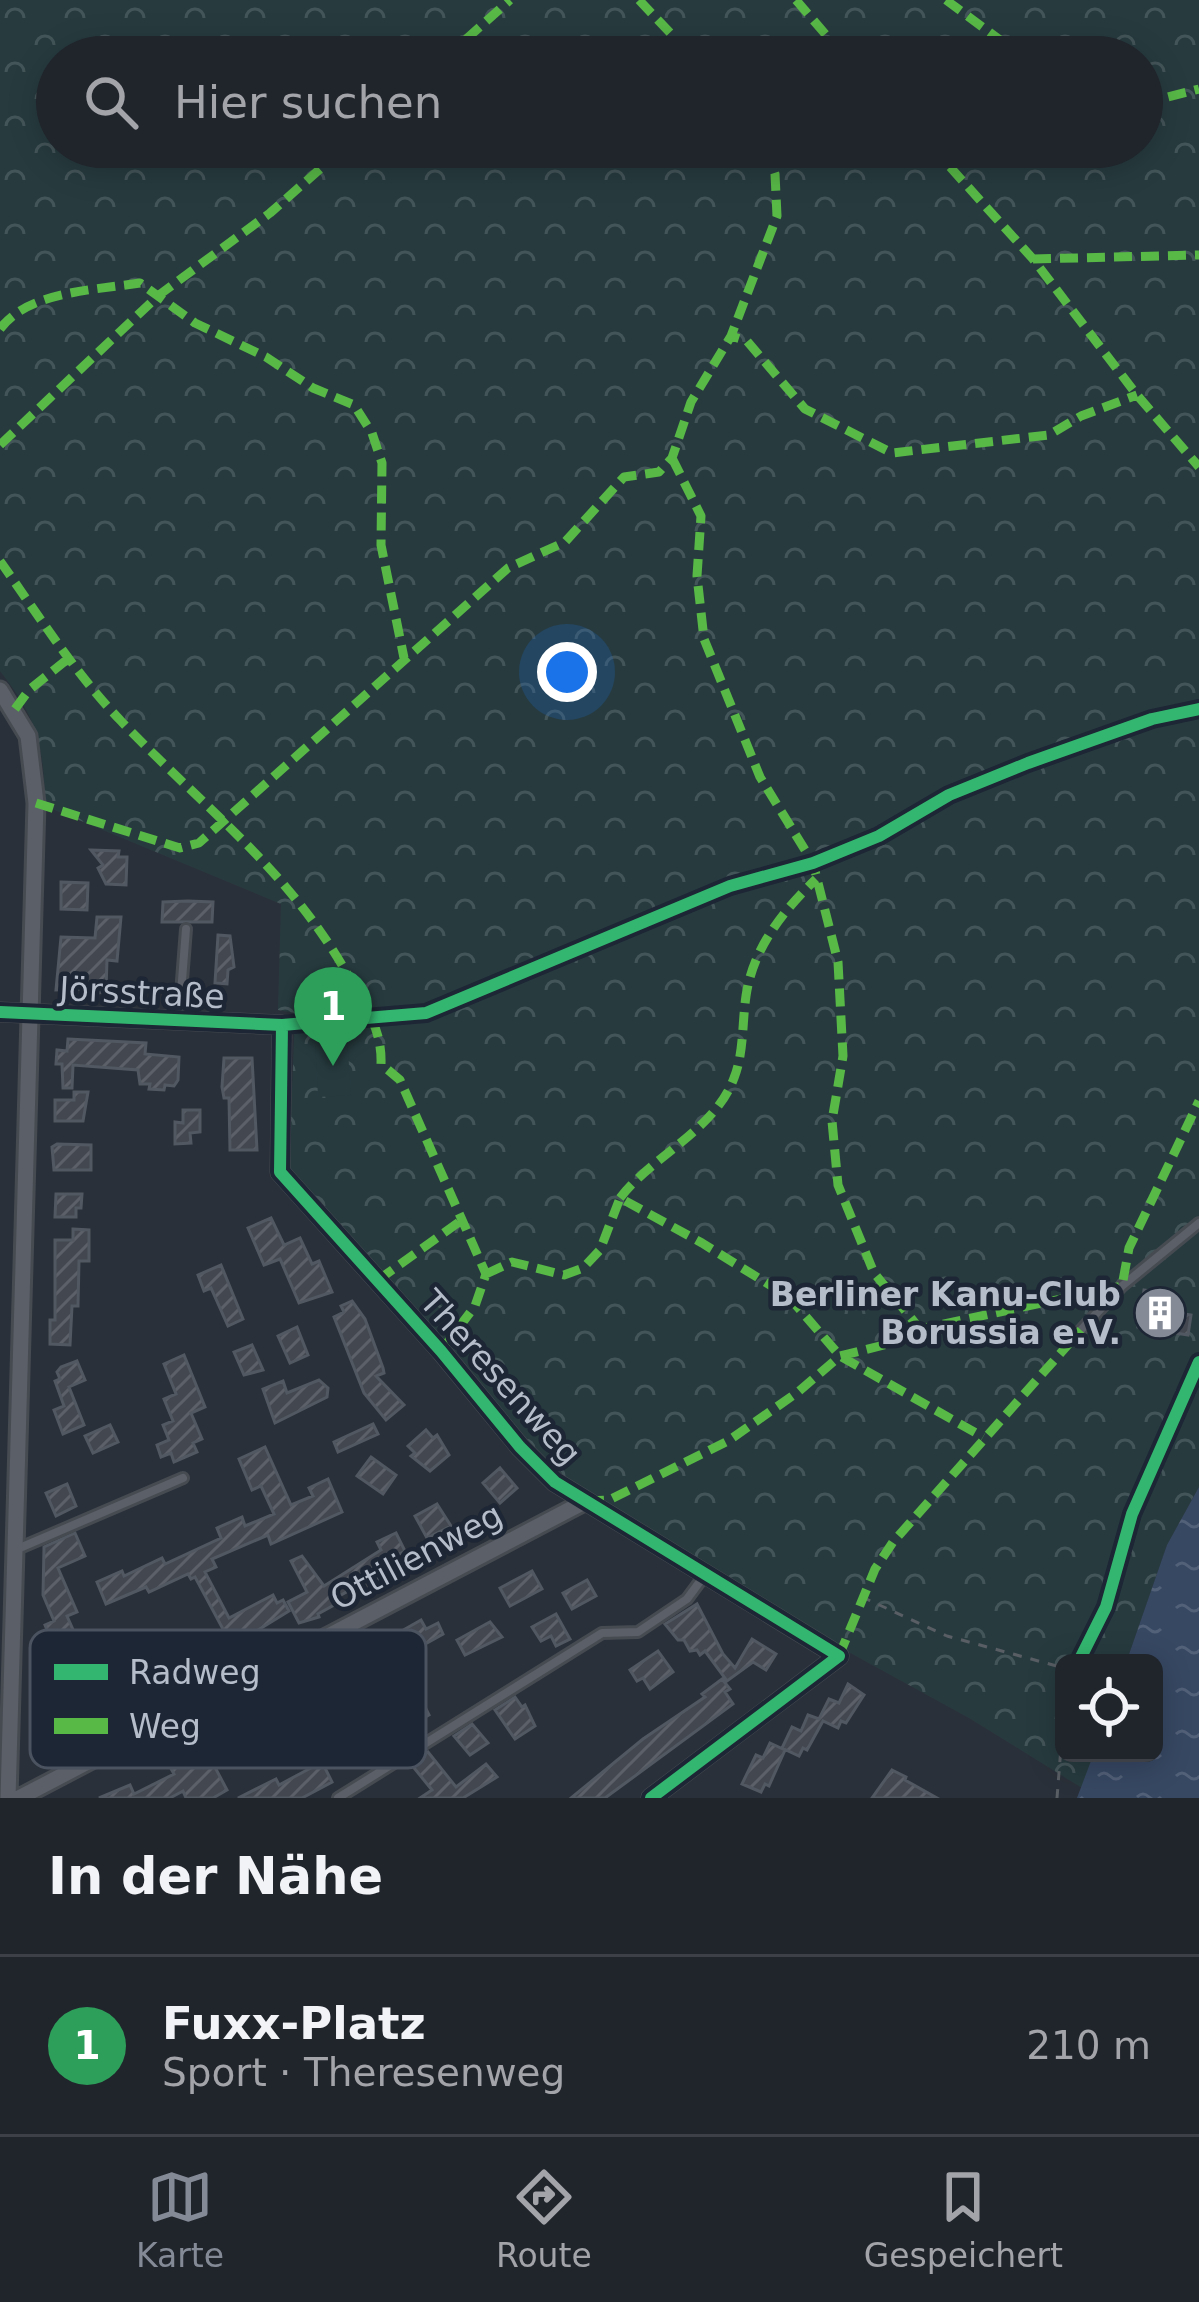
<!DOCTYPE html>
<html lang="de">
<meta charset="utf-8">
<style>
body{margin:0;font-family:"DejaVu Sans",sans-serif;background:#282c33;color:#f1f3f6}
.controls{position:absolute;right:36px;bottom:36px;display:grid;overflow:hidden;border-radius:18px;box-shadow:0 6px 30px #0003}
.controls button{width:108px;height:108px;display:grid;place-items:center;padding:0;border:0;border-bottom:3px solid #3d4147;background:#20242b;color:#f1f3f6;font:60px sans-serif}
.you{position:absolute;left:567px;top:672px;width:42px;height:42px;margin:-30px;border:9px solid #fff;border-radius:50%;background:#1a73e8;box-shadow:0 0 0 18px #1a73e833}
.badge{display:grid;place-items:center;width:78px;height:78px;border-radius:50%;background:#848b97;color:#fff;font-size:39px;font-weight:700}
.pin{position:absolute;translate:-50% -99px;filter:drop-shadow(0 3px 6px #0008)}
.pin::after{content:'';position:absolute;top:63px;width:42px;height:36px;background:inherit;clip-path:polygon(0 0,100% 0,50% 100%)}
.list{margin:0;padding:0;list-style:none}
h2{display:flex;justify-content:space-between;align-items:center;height:156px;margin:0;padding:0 48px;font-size:51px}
h2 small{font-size:39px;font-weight:400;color:#a2a4a9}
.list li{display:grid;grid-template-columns:78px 1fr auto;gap:36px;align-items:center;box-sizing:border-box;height:180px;padding:0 48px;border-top:3px solid #3d4147}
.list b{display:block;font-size:45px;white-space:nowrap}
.list p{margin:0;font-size:39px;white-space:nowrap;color:#a2a4a9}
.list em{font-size:39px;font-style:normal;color:#a2a4a9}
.icon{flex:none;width:66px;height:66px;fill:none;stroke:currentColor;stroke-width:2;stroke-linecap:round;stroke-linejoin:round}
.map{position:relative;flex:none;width:1199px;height:1798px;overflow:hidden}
.search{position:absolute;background:#20242b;box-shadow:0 6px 30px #0003;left:36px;right:36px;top:36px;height:132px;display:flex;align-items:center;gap:30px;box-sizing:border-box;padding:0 42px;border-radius:66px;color:#a2a4a9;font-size:45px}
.sheet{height:336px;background:#20242b}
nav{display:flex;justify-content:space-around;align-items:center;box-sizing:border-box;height:168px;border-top:3px solid #3d4147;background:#20242b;font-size:33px;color:#a2a4a9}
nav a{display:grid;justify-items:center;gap:6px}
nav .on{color:#848b97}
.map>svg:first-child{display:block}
.forest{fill:url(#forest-crowns);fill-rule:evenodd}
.garden{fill:#273b3f}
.water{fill:url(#water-ripples)}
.building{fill:url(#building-hatch);stroke:#525861;stroke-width:3}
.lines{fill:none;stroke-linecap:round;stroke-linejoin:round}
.lane-casing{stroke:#464b52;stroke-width:14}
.street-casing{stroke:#464b52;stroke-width:21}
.path{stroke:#585e64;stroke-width:3;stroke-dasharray:9 9;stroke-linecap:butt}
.lane{stroke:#5b5f67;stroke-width:8}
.street{stroke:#5b5f67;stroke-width:15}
.quiet{stroke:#58b947;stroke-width:9;stroke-dasharray:18 9;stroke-linecap:butt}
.cycleway-casing{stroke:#1d2634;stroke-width:20}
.cycleway{stroke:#33b770;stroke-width:12}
.labels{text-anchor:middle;stroke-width:9;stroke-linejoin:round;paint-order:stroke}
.street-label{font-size:33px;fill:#b5bcca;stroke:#1d2634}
.poi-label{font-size:33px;font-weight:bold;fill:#b5bcca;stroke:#1d2634;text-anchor:end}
.key{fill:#1d2634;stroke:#4b5361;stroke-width:3}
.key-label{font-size:33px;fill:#b5bcca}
</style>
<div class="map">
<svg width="1199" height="1798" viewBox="0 0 1199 1798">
<defs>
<pattern id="forest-crowns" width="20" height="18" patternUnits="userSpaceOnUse" patternTransform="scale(3)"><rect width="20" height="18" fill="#273b3f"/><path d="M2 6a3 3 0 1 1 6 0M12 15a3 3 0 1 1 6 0" fill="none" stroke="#445559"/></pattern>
<pattern id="water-ripples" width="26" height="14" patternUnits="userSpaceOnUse" patternTransform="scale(3)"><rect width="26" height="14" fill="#374863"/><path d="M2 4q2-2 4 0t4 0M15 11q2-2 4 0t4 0" fill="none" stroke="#526078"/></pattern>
<pattern id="building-hatch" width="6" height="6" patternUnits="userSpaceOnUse" patternTransform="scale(3)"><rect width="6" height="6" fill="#434850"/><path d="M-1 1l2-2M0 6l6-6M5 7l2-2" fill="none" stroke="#5c6068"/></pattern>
</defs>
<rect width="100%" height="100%" fill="#2a3039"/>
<path class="forest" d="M 0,0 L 1199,0 L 1199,1487 L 1167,1545 L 1126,1663 L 1064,1663 L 1064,1753 L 1094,1753 L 1082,1788 L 969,1718 L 845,1650 L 559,1475 L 289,1171 L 295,1013 L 278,1010 L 281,904 L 45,806 C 44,746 38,719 0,671 ZM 57,57 L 1142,57 L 1142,147 L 57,147 Z"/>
<path class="garden" d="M 347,1036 L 351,1095 L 318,1097 L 315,1038 Z"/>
<path class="water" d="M 1199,1487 L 1199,1798 L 1077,1798 L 1094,1753 L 1154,1753 L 1154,1663 L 1126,1663 L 1167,1545 Z"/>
<path class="building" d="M 91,850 L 119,851 L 118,857 L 127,857 L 126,885 L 106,884 L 98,868 L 103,865 Z
M 61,882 L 88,883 L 87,910 L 61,909 Z
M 188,901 L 213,902 L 212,922 L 162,922 L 163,902 Z
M 97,917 L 121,917 L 117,961 L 107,960 L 106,990 L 94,995 L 89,989 L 56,990 L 61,937 L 95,938 Z
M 218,935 L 230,936 L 234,967 L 228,970 L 227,984 L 215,983 Z
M 68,1039 L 146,1043 L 145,1054 L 179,1057 L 178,1080 L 174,1086 L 165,1085 L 164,1090 L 149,1089 L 150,1084 L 140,1084 L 138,1070 L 73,1065 L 72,1088 L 63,1088 L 62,1064 L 56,1064 L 57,1050 L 67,1051 Z
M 224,1058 L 252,1058 L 257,1150 L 230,1150 L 229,1098 L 224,1098 L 222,1087 Z
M 74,1092 L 88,1092 L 83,1121 L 55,1121 L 55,1100 L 74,1100 Z
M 183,1110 L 200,1110 L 200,1132 L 190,1133 L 191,1143 L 175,1144 L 175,1122 L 183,1123 Z
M 57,1144 L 91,1145 L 91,1170 L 54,1170 L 52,1147 Z
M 56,1194 L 82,1194 L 81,1208 L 76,1208 L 76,1217 L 55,1217 Z
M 271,1218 L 284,1245 L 300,1238 L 312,1264 L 319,1261 L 332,1292 L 299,1303 L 280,1259 L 264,1265 L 248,1228 Z
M 73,1229 L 89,1230 L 89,1261 L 79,1261 L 78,1306 L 72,1306 L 70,1345 L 50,1344 L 50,1320 L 55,1320 L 55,1240 L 73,1240 Z
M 221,1265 L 243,1319 L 228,1326 L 211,1288 L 204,1291 L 198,1275 Z
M 1144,1290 L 1158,1292 L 1157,1299 L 1173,1301 L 1171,1312 L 1191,1315 L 1188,1335 L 1138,1327 Z
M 352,1301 L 365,1319 L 383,1368 L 384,1373 L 376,1376 L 404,1405 L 386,1420 L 364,1393 L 334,1317 L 344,1312 L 341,1306 Z
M 297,1327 L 308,1355 L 290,1363 L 278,1336 Z
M 252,1345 L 263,1370 L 244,1375 L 234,1352 Z
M 184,1355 L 205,1407 L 191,1413 L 202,1439 L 193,1443 L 197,1452 L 174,1462 L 171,1453 L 161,1457 L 157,1445 L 169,1440 L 163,1425 L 173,1421 L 164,1399 L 176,1394 L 164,1364 Z
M 77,1361 L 85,1380 L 69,1387 L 84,1425 L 63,1434 L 54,1410 L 64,1406 L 55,1381 L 60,1379 L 57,1372 L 61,1367 Z
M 319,1380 L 328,1388 L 327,1397 L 275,1423 L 263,1389 L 283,1381 L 287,1393 Z
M 373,1424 L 378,1434 L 338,1452 L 334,1442 Z
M 110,1425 L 118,1442 L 93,1453 L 85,1436 Z
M 426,1430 L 433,1438 L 437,1435 L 449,1455 L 430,1471 L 411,1456 L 415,1453 L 408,1446 Z
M 265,1447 L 291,1505 L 313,1496 L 309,1488 L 328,1479 L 342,1512 L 271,1544 L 268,1535 L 212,1559 L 216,1567 L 205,1572 L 229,1618 L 273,1595 L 277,1603 L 283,1600 L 289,1611 L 232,1646 L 195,1577 L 191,1579 L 188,1574 L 149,1592 L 146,1587 L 106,1604 L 97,1582 L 122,1571 L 124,1576 L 162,1558 L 165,1564 L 221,1538 L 217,1528 L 242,1517 L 245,1526 L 274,1514 L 261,1486 L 252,1490 L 239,1459 Z
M 371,1457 L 396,1475 L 383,1494 L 357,1476 Z
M 500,1468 L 517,1488 L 500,1503 L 483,1483 Z
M 67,1484 L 76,1506 L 56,1516 L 46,1493 Z
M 437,1504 L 451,1526 L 427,1538 L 415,1516 Z
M 75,1533 L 85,1556 L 58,1568 L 77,1612 L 67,1616 L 78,1641 L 64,1647 L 85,1684 L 61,1696 L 44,1665 L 59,1659 L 45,1625 L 54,1621 L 43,1595 L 44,1547 Z
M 396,1533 L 405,1551 L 372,1568 L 378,1579 L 371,1583 L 374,1588 L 363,1593 L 361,1589 L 354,1592 L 352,1589 L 332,1600 L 334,1605 L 318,1614 L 319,1617 L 299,1623 L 288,1602 L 307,1592 L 291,1561 L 302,1556 L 324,1586 L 381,1550 L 377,1542 Z
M 532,1571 L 542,1589 L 510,1606 L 500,1588 Z
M 587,1580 L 596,1596 L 572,1609 L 563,1593 Z
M 697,1604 L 723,1654 L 735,1668 L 752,1639 L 776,1654 L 766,1670 L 753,1662 L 727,1681 L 705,1651 L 700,1655 L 697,1650 L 690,1651 L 684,1640 L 678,1640 L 665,1624 Z
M 556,1614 L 570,1639 L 556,1646 L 551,1636 L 541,1641 L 532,1627 Z
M 421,1620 L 426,1629 L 438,1623 L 443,1634 L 409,1653 L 398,1633 Z
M 490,1622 L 502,1637 L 465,1655 L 457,1640 Z
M 658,1651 L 673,1672 L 650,1689 L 643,1678 L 637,1681 L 630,1670 Z
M 722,1679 L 730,1689 L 725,1692 L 733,1704 L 605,1798 L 571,1798 L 643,1739 L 705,1697 L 702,1694 Z
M 848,1684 L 864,1695 L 846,1723 L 841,1721 L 838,1728 L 823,1721 L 807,1750 L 803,1748 L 799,1756 L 782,1748 L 792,1727 L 801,1731 L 808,1715 L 819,1719 L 829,1699 L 839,1703 Z
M 409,1695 L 416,1708 L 424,1705 L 429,1715 L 410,1726 L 405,1716 L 390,1724 L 382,1708 Z
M 515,1697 L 522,1707 L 525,1705 L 535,1726 L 515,1739 L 495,1710 Z
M 472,1724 L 488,1743 L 470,1755 L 454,1736 Z
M 199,1737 L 227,1790 L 213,1798 L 186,1798 L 183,1791 L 170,1798 L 99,1798 L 130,1785 L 134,1794 L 174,1774 L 164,1756 Z
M 770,1743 L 785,1750 L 769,1786 L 765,1784 L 761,1792 L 742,1784 L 756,1755 L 763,1758 Z
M 428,1752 L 456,1787 L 486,1764 L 497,1777 L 463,1798 L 420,1798 L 432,1790 L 410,1763 Z
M 322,1762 L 332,1782 L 302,1798 L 238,1798 L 276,1779 L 279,1785 Z
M 892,1770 L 906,1777 L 905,1780 L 937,1798 L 872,1798 Z"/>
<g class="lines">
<g class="lane-casing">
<path id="lane" d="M 179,1019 L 186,929
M 1081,1330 L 1122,1286 L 1199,1223
M 15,1550 L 183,1478
M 338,1798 L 602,1633 L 638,1632 L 687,1599 L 704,1576"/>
</g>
<g class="street-casing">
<path id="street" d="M 0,690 L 28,736 L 36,803 L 8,1798
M 0,1012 L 282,1025 L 280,1172 L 441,1351 L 520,1447 L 555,1482 L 839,1656 L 651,1798
M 19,1798 L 586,1501"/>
</g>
<path class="path" d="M 862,1597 L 947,1636 L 1064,1668
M 1078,1663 L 1106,1607 L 1132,1514 L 1199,1362
M 1057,1798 L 1064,1709"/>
<use href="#lane" class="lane"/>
<use href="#street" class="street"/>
<path class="quiet" d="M 639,0 L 693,57
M 796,0 L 845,57
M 946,0 L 1023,57
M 446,57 L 510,0
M 1142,93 L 1164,98 L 1199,89
M 767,147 L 775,174 L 777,216 L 731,336 L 747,341 L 805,409 L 892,453 L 1049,435 L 1081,416 L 1137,395
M 932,147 L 1033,259 L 1137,395 L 1199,467
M 1033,259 L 1199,255
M 0,329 C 28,291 96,290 140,283 L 195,323 L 266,357 L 313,388 L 354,405 L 372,433 L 382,463 L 381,545 L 404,658
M 0,445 L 159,295 L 270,213 L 345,147
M 672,458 L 701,516 L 697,576 L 704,639 L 760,777 L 813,863 L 838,962 L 843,1056 L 832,1121 L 838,1185 L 874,1273 L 920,1329
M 0,561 C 38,615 75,673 121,721 C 209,813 293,872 355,988 C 370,1014 382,1034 381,1064 L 400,1080 L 486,1274 L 475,1306 L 441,1351
M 15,709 L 29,690 L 69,658
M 36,803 L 180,848 L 199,843 L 508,568 L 565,542 L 624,477 L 659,472 L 672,458 L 691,402 L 731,336
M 620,1198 C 652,1156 715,1130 734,1078 C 744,1053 742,1023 746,996 C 753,948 783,911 816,879
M 486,1274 L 512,1262 L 564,1275 L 583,1268 L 600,1250 L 620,1198 L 702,1243 L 789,1297 L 840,1356 L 983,1437
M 378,1280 L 462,1220
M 586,1501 L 609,1500 L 728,1441 L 798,1392 L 840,1356 L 884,1345 L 920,1329 L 1122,1286 L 1129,1248 L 1199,1101
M 839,1656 L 875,1569 L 893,1542 L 1081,1330"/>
<g class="cycleway-casing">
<path id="cycleway" d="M 0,1012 L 282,1025 L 426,1013 L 730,886 L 813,863 L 879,836 L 949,795 L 1028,763 L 1152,719 L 1199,709
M 282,1025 L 280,1172 L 441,1351 L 520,1447 L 555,1482 L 839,1656 L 651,1798
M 1078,1663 L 1106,1607 L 1132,1514 L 1199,1362"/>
</g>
<use href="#cycleway" class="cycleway"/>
</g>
<defs>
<g id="building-disc" transform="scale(2.7)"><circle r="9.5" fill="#848b97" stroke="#1d2634"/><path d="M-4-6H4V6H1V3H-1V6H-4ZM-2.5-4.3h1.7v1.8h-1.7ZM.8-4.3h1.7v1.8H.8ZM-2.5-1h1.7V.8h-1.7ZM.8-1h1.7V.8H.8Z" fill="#fff"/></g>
</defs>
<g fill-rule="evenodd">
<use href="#building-disc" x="1160" y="1313"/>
</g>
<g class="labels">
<g class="street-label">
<text transform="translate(142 992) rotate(3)" y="12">Jörsstraße</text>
<text transform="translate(501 1377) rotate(48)" y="12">Theresenweg</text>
<text transform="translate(416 1556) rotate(-28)" y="12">Ottilienweg</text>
</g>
<g class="poi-label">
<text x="1121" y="1306">Berliner Kanu-Club<tspan x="1121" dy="38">Borussia e.V.</tspan></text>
</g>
</g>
<rect x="30" y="1630" width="396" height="138" rx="18" class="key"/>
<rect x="54" y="1664" width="54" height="16" fill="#33b770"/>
<rect x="54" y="1718" width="54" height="16" fill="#58b947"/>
<g class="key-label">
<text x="129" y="1684">Radweg</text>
<text x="129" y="1738">Weg</text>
</g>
</svg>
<div class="controls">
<button><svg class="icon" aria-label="locate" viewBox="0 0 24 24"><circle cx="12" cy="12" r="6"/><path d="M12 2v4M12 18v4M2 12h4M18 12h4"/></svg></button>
</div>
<div class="you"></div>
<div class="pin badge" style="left:333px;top:1066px;background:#2e9e5b">1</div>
<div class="search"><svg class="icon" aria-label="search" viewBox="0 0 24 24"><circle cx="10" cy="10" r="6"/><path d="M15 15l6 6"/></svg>Hier suchen</div>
</div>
<section class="sheet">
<h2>In der Nähe<small></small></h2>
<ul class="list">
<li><span class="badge" style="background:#2e9e5b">1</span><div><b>Fuxx-Platz</b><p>Sport · Theresenweg</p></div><em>210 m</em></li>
</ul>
</section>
<nav>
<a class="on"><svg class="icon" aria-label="map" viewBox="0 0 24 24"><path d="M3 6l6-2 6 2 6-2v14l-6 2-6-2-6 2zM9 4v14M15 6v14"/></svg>Karte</a>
<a><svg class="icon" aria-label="directions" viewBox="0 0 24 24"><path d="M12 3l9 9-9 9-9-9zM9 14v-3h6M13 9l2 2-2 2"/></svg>Route</a>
<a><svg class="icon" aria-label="saved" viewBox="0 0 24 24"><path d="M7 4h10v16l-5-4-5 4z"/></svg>Gespeichert</a>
</nav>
